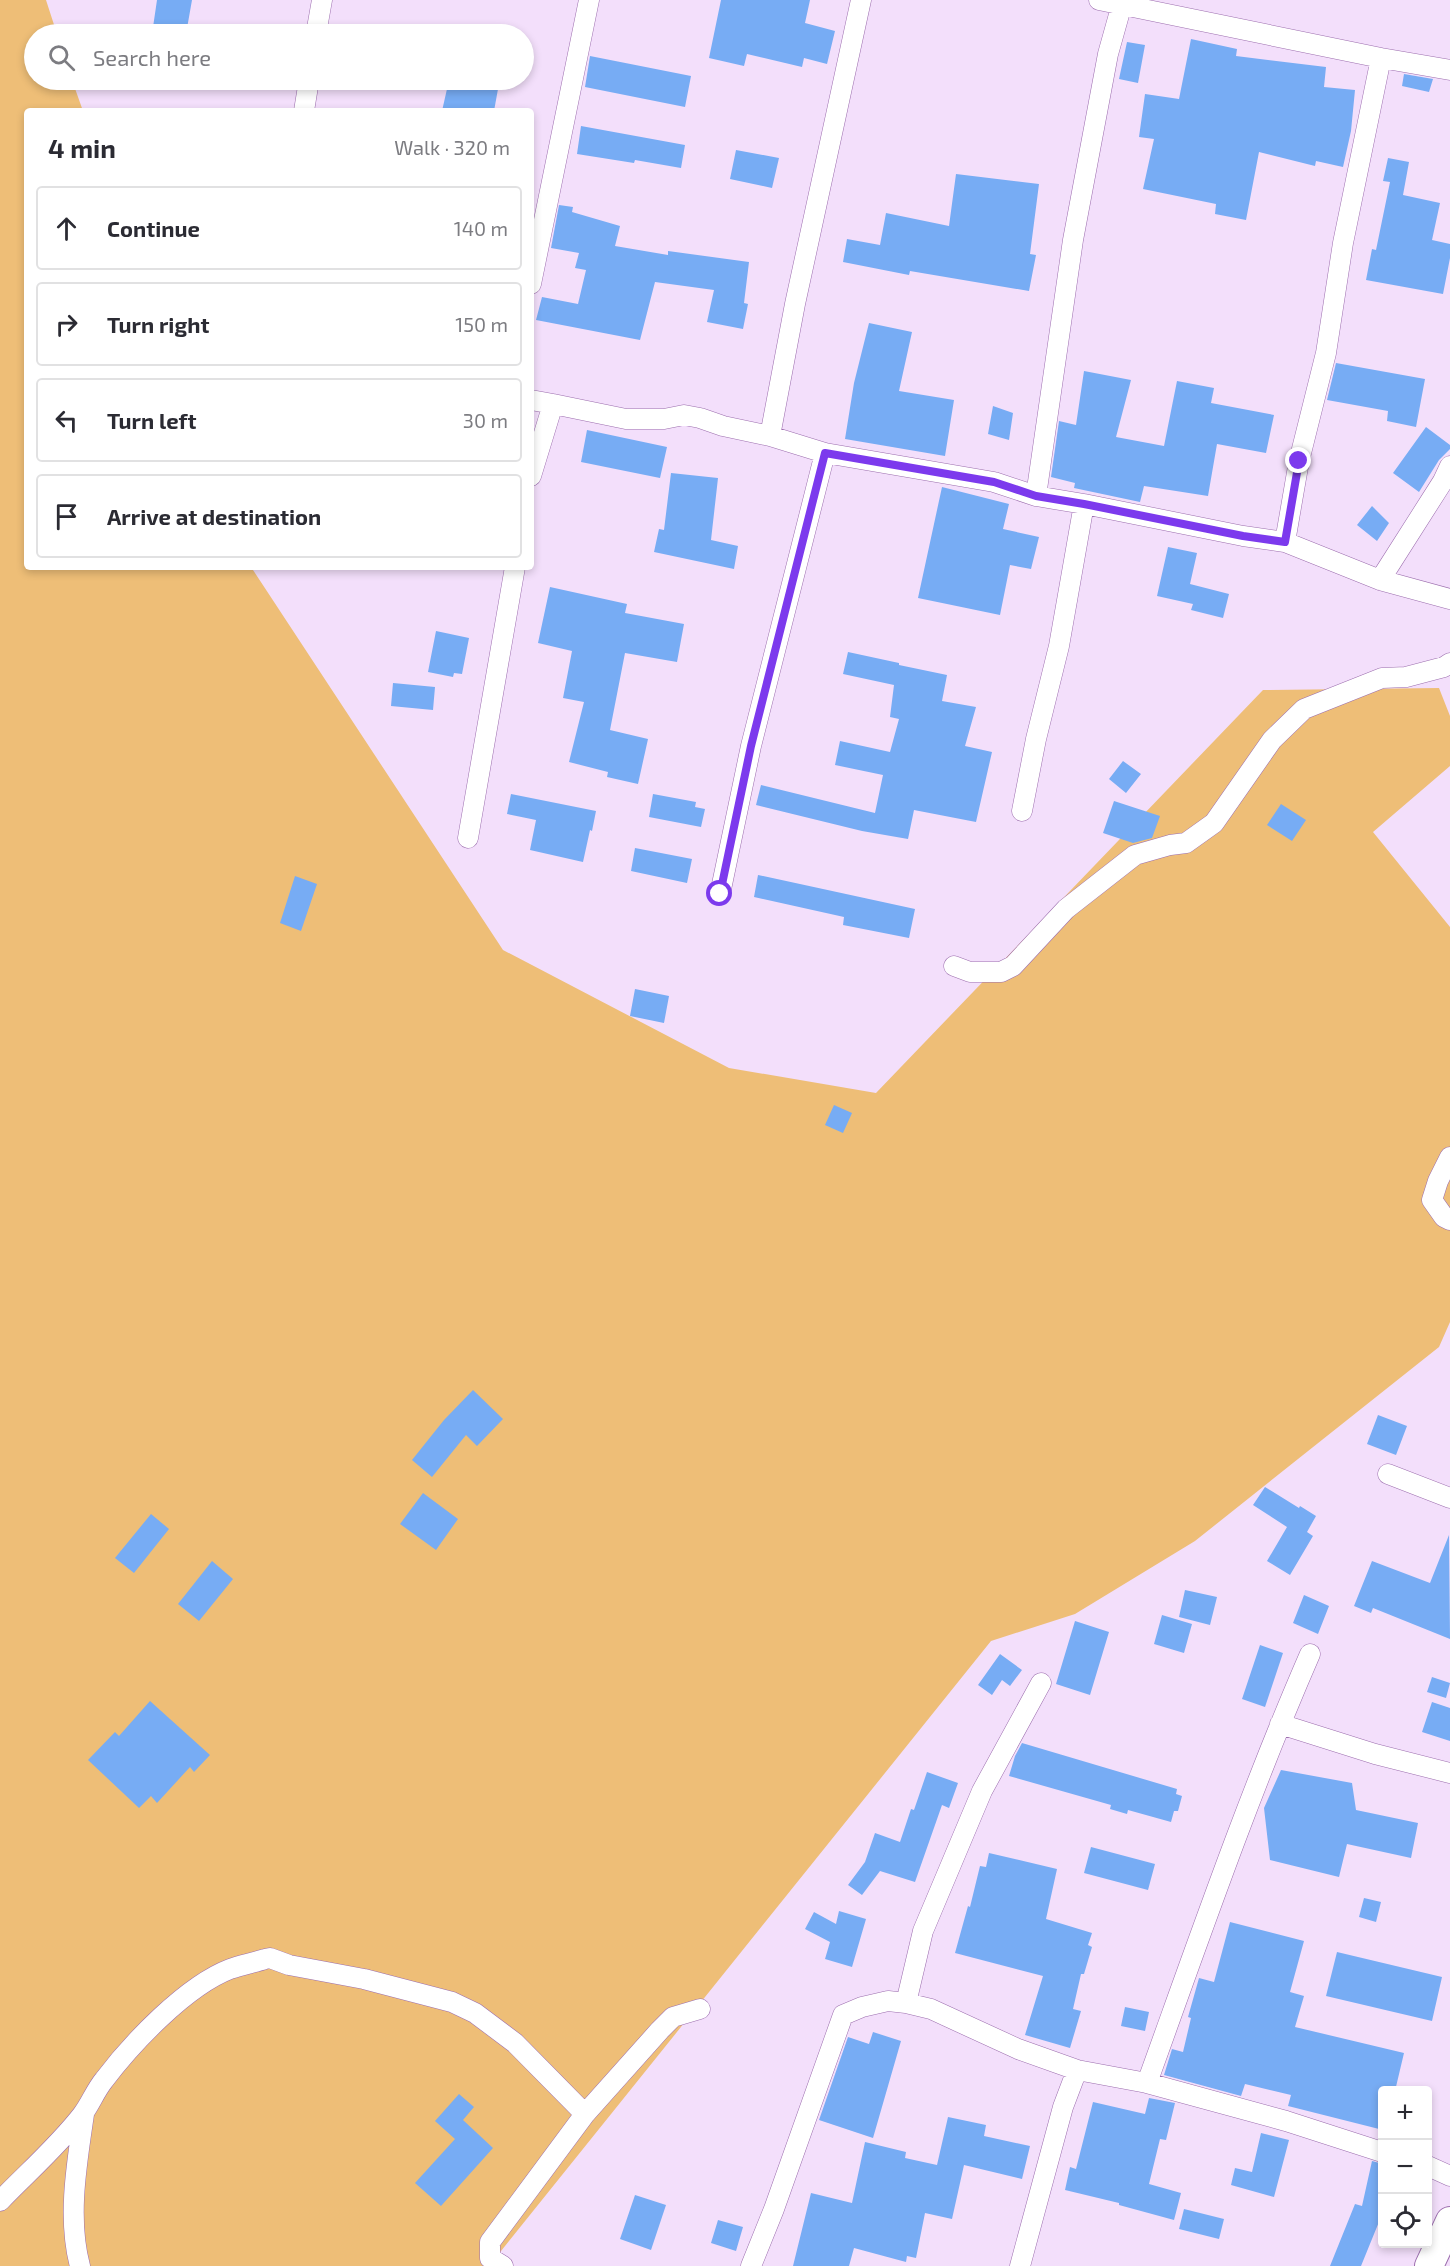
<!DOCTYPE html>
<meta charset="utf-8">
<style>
body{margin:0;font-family:"Exo 2",sans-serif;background:#f2f2f3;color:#2b2b33}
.controls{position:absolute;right:18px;bottom:18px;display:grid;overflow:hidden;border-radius:6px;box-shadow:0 3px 9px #0003}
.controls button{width:54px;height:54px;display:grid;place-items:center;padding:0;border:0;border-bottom:2px solid #e1e1e2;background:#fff;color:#2b2b33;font:30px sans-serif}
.stop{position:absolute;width:18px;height:18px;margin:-14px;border:4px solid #7c3aed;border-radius:50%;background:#fff}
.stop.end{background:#7c3aed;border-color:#fff;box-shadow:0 2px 6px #0008}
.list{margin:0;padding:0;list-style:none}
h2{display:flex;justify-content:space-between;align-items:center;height:78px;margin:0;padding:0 24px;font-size:26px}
h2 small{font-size:20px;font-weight:400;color:#7c7c81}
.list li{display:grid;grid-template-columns:39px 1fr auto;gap:18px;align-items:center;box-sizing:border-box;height:84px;margin:0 12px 12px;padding:0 12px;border:2px solid #e1e1e2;border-radius:6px}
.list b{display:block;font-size:22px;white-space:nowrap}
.list em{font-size:20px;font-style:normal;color:#7c7c81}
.icon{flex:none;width:33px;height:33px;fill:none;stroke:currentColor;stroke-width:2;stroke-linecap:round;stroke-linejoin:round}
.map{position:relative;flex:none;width:1450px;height:2266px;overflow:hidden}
.search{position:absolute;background:#fff;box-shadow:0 3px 9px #0003;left:24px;top:24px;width:510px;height:66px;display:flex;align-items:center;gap:15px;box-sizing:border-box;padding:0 21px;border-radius:33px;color:#7c7c81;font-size:22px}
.panel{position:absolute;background:#fff;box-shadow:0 3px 9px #0003;left:24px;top:108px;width:510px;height:462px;border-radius:6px}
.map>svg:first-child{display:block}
.green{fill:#eebe77}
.building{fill:#77acf4}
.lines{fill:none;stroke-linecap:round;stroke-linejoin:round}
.street-casing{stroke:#9c6eae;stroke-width:21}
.secondary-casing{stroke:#9c6eae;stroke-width:30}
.street{stroke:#fff;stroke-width:20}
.secondary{stroke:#fff;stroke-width:28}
.route{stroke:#7c3aed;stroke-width:8}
</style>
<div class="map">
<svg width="1450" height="2266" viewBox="0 0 1450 2266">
<rect width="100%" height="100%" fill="#f3dffb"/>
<path class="green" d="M 0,0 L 46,0 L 57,34 L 34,34 L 34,80 L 72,80 L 83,111 L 27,111 L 27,567 L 251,567 L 503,950 L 729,1068 L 876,1093 L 1263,690 L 1439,688 L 1450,716 L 1450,766 L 1373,832 L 1450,927 L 1450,1322 L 1439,1347 L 1195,1541 L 1075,1614 L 991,1641 L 489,2266 L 0,2266 Z"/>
<path class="building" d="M 157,0 L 192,0 L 186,34 L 152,34 Z
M 721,0 L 810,0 L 805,23 L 835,31 L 827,64 L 804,58 L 802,67 L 747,54 L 744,66 L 709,58 Z
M 1191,39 L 1237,49 L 1236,56 L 1326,67 L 1324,87 L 1355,90 L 1351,131 L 1343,167 L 1316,161 L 1315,166 L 1259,152 L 1246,220 L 1215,214 L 1216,204 L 1143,189 L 1154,139 L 1139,137 L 1145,94 L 1179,99 Z
M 1127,42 L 1145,45 L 1138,83 L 1119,79 Z
M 590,56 L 691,76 L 685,107 L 585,87 Z
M 1404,74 L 1433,79 L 1429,92 L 1402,86 Z
M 449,80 L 498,89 L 494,111 L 442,111 Z
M 581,126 L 685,145 L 681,168 L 635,160 L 634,163 L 577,154 Z
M 736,150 L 779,158 L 772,188 L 730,179 Z
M 1388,158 L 1409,162 L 1403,195 L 1440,203 L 1432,240 L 1450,244 L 1450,258 L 1443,294 L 1366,280 L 1372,249 L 1376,250 L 1390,182 L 1383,181 Z
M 956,174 L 1039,184 L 1030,254 L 1036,255 L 1029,291 L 910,271 L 909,275 L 843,262 L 847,239 L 880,245 L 886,213 L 949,226 Z
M 559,205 L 573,207 L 572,212 L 620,226 L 615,246 L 668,255 L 668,251 L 749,262 L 744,303 L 748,304 L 743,329 L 707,322 L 714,290 L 655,282 L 640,340 L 536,320 L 542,297 L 578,304 L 586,270 L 575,268 L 579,253 L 551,248 Z
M 869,323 L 912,332 L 899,391 L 954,400 L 945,456 L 845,439 L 854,383 Z
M 1336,363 L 1425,379 L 1416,427 L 1387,421 L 1388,411 L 1327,400 Z
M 1084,371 L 1131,380 L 1116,437 L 1164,446 L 1177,381 L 1214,388 L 1211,403 L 1274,415 L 1266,453 L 1217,444 L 1208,496 L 1144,486 L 1140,502 L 1074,488 L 1075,483 L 1051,477 L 1059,421 L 1076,425 Z
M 993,406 L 1013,413 L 1009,440 L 988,434 Z
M 1426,427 L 1450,445 L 1450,449 L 1439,460 L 1419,492 L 1393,473 Z
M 587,430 L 667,447 L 660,478 L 581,462 Z
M 671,473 L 718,478 L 711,540 L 738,546 L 734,569 L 654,552 L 659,529 L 664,530 Z
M 942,487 L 1009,504 L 1003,529 L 1039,537 L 1031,569 L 1010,565 L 1000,615 L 918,598 Z
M 1372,506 L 1389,523 L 1377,541 L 1357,525 Z
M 1168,547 L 1197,553 L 1190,584 L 1229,594 L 1223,618 L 1191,610 L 1193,604 L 1157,596 Z
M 550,587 L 627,604 L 625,613 L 684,624 L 677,662 L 625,653 L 610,730 L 648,739 L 638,784 L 607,777 L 608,772 L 569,762 L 584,702 L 563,698 L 572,651 L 538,643 Z
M 436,631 L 469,638 L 462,674 L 454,673 L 453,677 L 428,672 Z
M 848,652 L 899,663 L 899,665 L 947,675 L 942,701 L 976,707 L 965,746 L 992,752 L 976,822 L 914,810 L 908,839 L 862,831 L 756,805 L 761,785 L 875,813 L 883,775 L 835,765 L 840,741 L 890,752 L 899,719 L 890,717 L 894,685 L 843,674 Z
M 393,683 L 435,687 L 433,710 L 391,706 Z
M 1123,761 L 1141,774 L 1126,793 L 1109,779 Z
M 511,794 L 596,811 L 592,831 L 590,830 L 583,862 L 530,850 L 536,820 L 507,814 Z
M 653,794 L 696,802 L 695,807 L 705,809 L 701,827 L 649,817 Z
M 1114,801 L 1160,816 L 1152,838 L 1133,843 L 1103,833 Z
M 1281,804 L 1306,820 L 1292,841 L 1267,825 Z
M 635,848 L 692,859 L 687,883 L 631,871 Z
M 758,875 L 915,909 L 909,938 L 843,925 L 844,917 L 754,897 Z
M 295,876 L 317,884 L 301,931 L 280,923 Z
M 635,989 L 669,996 L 664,1023 L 630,1016 Z
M 834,1105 L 852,1113 L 843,1133 L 825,1125 Z
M 473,1390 L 503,1419 L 477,1446 L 466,1435 L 432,1477 L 412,1460 L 444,1420 Z
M 1378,1415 L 1407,1426 L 1396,1455 L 1367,1444 Z
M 1265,1487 L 1299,1508 L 1300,1506 L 1316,1516 L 1307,1532 L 1313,1536 L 1290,1575 L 1267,1561 L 1287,1527 L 1253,1505 Z
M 423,1493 L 458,1519 L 436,1550 L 400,1524 Z
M 151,1514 L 169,1529 L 134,1573 L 115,1558 Z
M 1449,1535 L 1450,1639 L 1373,1608 L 1371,1613 L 1354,1606 L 1372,1561 L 1430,1583 Z
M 212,1561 L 233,1579 L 199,1621 L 178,1604 Z
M 1185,1590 L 1217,1597 L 1210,1625 L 1179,1617 Z
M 1304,1595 L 1329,1606 L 1318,1634 L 1293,1623 Z
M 1162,1615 L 1192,1624 L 1184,1653 L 1154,1644 Z
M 1075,1621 L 1109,1632 L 1090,1695 L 1056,1684 Z
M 1260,1645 L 1283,1653 L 1265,1707 L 1242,1699 Z
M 1000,1654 L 1022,1670 L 1010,1686 L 1002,1680 L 992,1695 L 978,1685 Z
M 1432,1677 L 1450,1683 L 1446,1698 L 1427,1692 Z
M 150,1701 L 210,1755 L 194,1772 L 190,1767 L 157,1803 L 151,1796 L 139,1808 L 88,1760 L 115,1732 L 119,1736 Z
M 1432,1702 L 1450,1708 L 1450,1741 L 1422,1732 Z
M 1022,1743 L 1177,1789 L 1176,1794 L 1182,1796 L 1178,1811 L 1174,1811 L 1171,1822 L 1128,1810 L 1127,1814 L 1110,1809 L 1111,1805 L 1009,1776 L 1015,1756 Z
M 1281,1770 L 1352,1783 L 1356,1810 L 1418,1823 L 1411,1858 L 1347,1844 L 1339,1877 L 1270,1860 L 1264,1808 Z
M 927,1772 L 958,1783 L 949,1808 L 942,1805 L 915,1882 L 880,1871 L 862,1895 L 848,1885 L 865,1862 L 875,1833 L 900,1842 L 911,1809 L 914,1810 Z
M 1091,1847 L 1155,1864 L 1148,1890 L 1084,1873 Z
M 989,1853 L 1057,1869 L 1046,1919 L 1092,1933 L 1088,1945 L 1092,1947 L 1084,1974 L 1081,1974 L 1073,2009 L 1081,2011 L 1070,2048 L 1025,2035 L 1043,1976 L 955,1953 L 968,1906 L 970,1907 L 980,1866 L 986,1867 Z
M 1364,1898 L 1381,1902 L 1376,1922 L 1359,1917 Z
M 839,1911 L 866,1919 L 852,1967 L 825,1959 L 830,1942 L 805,1929 L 814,1912 L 836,1924 Z
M 1230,1922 L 1304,1941 L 1290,1992 L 1304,1996 L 1295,2027 L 1404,2053 L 1395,2091 L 1383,2091 L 1383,2130 L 1288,2106 L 1291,2095 L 1245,2084 L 1241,2096 L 1164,2075 L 1172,2049 L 1183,2052 L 1191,2018 L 1188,2017 L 1199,1978 L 1214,1982 Z
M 1337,1952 L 1442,1977 L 1432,2021 L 1326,1996 Z
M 1125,2007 L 1149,2012 L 1145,2031 L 1121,2026 Z
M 873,2032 L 901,2041 L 873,2138 L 819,2120 L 848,2037 L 869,2044 Z
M 459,2094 L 474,2107 L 463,2120 L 493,2148 L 441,2206 L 415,2183 L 455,2139 L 435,2121 Z
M 1149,2098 L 1175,2103 L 1166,2140 L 1160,2139 L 1149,2184 L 1181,2193 L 1174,2220 L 1119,2205 L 1119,2203 L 1065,2190 L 1070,2167 L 1076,2169 L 1093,2102 L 1145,2114 Z
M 948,2117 L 986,2125 L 984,2136 L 1030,2146 L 1022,2179 L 964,2165 L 952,2219 L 925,2213 L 916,2258 L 907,2256 L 906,2262 L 854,2248 L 849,2266 L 793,2266 L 811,2193 L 852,2203 L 865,2142 L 906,2152 L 905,2158 L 937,2165 Z
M 1261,2133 L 1289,2140 L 1274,2197 L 1231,2185 L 1235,2168 L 1252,2172 Z
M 1372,2161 L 1383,2164 L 1383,2212 L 1361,2266 L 1330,2266 L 1355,2204 L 1362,2206 Z
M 635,2195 L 666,2205 L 651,2250 L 620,2239 Z
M 1184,2209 L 1224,2219 L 1219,2239 L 1179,2229 Z
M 718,2220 L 743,2227 L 736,2251 L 711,2243 Z"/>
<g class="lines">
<g class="street-casing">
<path id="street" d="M 1099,0 L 1381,58 L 1343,243 L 1326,353 L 1299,461 L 1285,542
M 316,34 L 322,0
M 1381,58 L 1450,70
M 304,111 L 309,80
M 531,284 L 589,0
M 531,400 L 553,404
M 770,436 L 795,304 L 861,0
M 531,476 L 553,404 L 626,419 L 664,419 L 684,415 L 700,418 L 723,426 L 770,436 L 825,453 L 994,482 L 1036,496 L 1084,504 L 1243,536 L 1285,542 L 1380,580 L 1450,599
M 1036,496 L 1073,240 L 1108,54 L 1122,4
M 1380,580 L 1443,481 L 1450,466
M 1022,811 L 1036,739 L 1059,646 L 1084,504
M 468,838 L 515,567
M 720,894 L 751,746 L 825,453
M 954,966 L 970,972 L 1001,972 L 1013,966 L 1066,909 L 1135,855 L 1170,845 L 1186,843 L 1214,823 L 1272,740 L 1304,709 L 1382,678 L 1406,677 L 1444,667 L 1450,663
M 1450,1157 L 1438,1181 L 1432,1200 L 1444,1217 L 1450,1220
M 1388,1474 L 1450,1498
M 1280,1724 L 1375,1754 L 1450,1773
M 906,2003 L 923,1931 L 982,1791 L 1041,1683
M 1147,2083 C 1199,1939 1249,1794 1310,1654
M 1428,2166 L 1450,2176
M 0,2201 C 27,2173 58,2146 82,2115 C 90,2105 95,2091 104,2080 C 132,2043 186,1986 230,1969 C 241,1965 253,1963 265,1959 L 270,1958 L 289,1965 L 364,1979 L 452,2002 L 475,2013 L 515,2043 L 585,2114
M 80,2266 C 67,2218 77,2162 84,2114
M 503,2266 L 490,2258 L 490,2242 L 585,2114 L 660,2030 L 673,2017 L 700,2009
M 751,2266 L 774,2209 L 843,2015 L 862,2007 L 888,2001 L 906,2003 L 931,2009 L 1018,2049 L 1077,2070 L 1147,2083 L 1286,2121 L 1382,2152
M 1020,2266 L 1063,2107 L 1077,2070"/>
</g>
<g class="secondary-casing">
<path id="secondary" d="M 1429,2266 L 1450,2221"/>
</g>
<use href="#street" class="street"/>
<use href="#secondary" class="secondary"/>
</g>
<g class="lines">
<path class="route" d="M 720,894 L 751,746 L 825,453 L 994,482 L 1036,496 L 1084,504 L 1243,536 L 1285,542 L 1299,461"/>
</g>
</svg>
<div class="controls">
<button>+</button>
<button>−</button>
<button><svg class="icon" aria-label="locate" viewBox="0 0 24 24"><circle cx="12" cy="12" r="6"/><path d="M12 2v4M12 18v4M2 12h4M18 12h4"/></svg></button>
</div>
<div class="stop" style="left:720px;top:894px"></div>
<div class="stop end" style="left:1299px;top:461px"></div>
<div class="search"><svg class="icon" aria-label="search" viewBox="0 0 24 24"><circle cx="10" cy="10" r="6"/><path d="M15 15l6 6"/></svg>Search here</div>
<section class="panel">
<h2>4 min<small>Walk · 320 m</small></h2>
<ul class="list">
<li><svg class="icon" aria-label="ahead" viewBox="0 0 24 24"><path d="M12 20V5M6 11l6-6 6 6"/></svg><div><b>Continue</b></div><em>140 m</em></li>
<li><svg class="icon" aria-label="right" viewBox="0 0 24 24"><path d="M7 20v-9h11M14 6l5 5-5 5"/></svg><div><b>Turn right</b></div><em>150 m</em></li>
<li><svg class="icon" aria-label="left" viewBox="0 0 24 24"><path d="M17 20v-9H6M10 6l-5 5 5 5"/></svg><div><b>Turn left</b></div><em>30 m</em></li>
<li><svg class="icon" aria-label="arrive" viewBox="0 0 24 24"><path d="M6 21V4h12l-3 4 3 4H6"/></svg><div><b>Arrive at destination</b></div></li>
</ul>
</section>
</div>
